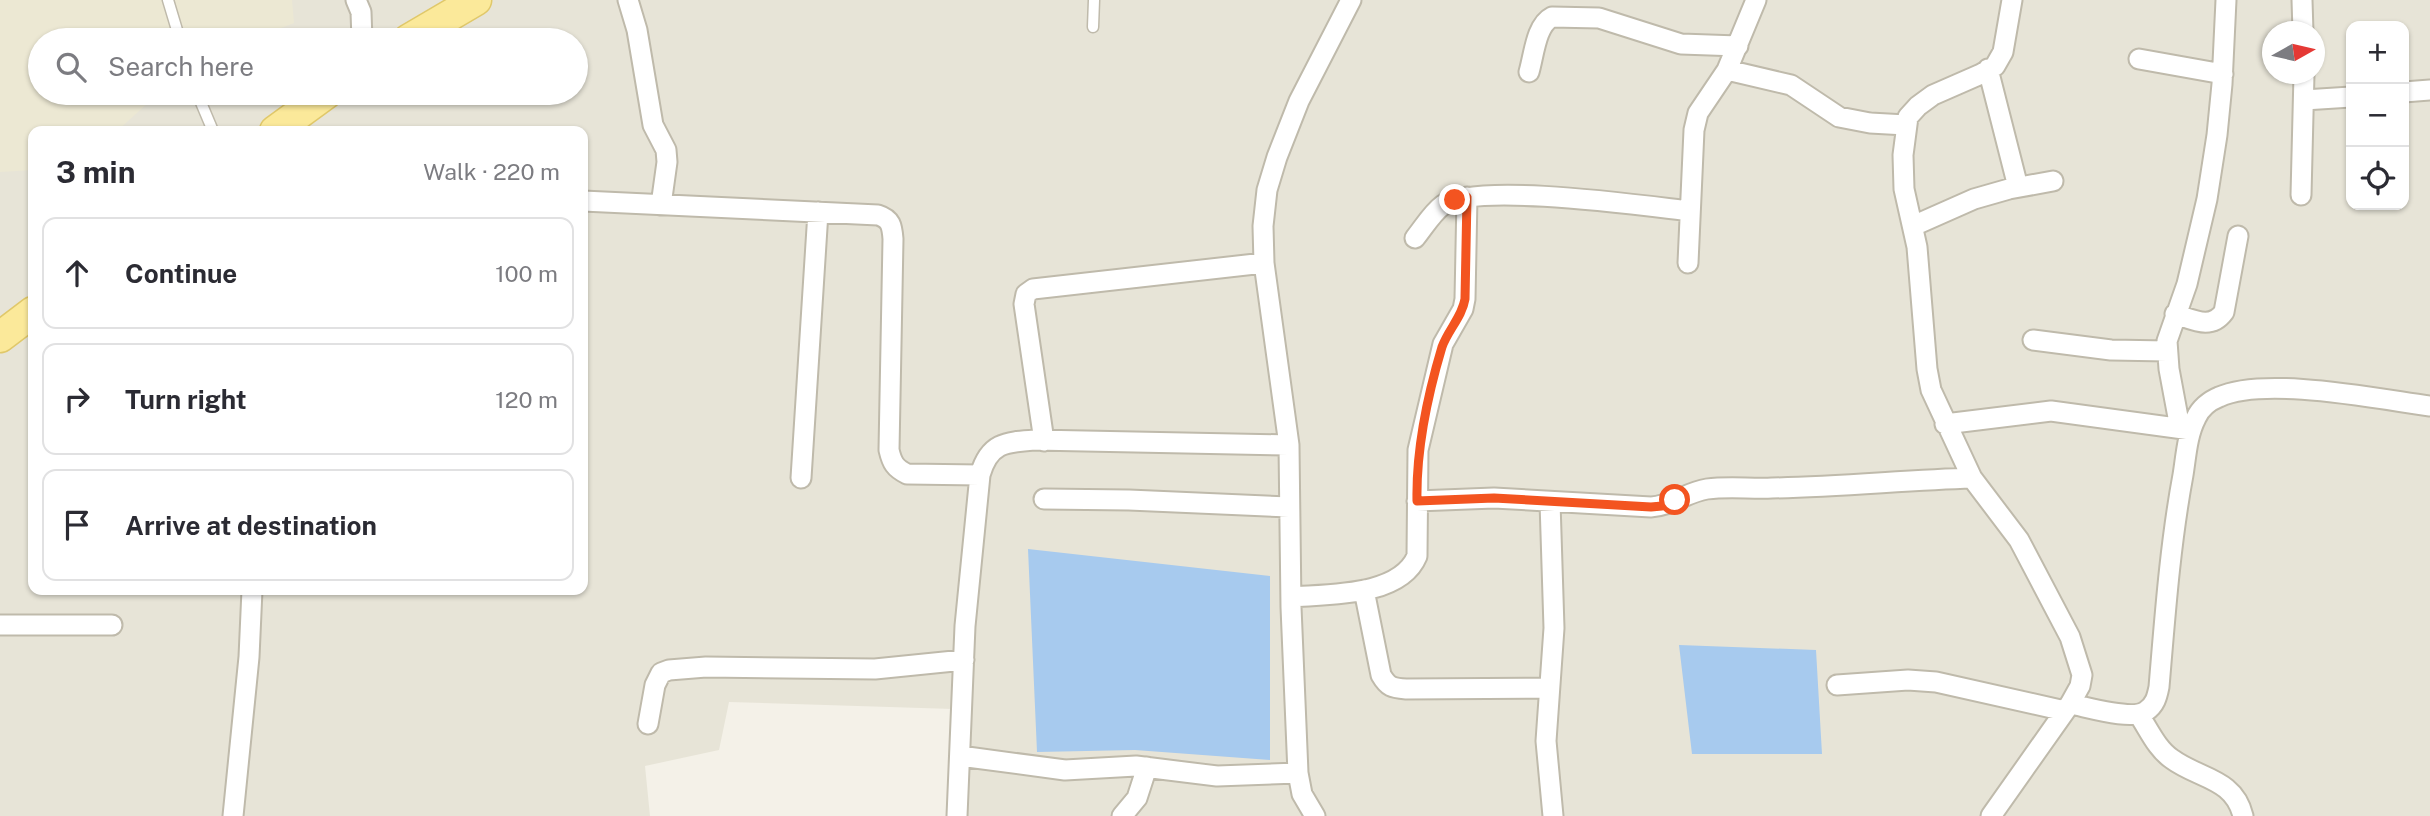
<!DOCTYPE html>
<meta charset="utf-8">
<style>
body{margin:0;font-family:"Public Sans",sans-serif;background:#f2f2f3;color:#2b2b33}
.controls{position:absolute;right:21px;top:21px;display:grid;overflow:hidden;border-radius:14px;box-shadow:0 2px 5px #0004}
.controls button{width:63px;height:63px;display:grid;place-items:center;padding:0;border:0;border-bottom:2px solid #e1e1e2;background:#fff;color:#2b2b33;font:35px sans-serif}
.compass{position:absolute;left:2262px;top:21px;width:63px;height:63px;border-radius:50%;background:#fff;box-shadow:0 2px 5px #0004;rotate:82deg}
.stop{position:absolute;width:21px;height:21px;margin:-16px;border:5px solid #f35420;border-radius:50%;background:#fff}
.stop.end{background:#f35420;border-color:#fff;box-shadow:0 2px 7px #0008}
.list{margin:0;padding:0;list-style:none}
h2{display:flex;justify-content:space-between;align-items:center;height:91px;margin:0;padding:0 28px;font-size:30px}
h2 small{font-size:23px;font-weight:400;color:#7c7c81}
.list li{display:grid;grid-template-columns:46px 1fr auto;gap:21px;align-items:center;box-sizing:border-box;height:112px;margin:0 14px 14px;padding:0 14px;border:2px solid #e1e1e2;border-radius:14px}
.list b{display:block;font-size:26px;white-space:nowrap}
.list em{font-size:23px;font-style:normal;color:#7c7c81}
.icon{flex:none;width:38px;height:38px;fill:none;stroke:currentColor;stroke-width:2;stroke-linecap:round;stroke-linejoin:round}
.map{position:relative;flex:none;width:2430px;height:816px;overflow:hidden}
.search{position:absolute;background:#fff;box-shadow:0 2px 5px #0004;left:28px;top:28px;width:560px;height:77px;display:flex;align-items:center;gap:18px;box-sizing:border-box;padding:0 24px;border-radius:38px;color:#7c7c81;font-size:26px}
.panel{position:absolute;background:#fff;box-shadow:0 2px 5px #0004;left:28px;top:126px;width:560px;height:469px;border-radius:14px}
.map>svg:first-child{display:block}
.residential{fill:#e7e4d7;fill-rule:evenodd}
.education{fill:#ece8d3}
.water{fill:#a7caee}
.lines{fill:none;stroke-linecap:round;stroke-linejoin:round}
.lane-casing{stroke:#bfbaab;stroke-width:13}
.street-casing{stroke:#bfbaab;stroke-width:23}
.primary-casing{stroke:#e0c86a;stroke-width:33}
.lane{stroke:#fff;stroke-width:10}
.street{stroke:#fff;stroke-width:19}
.primary{stroke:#fbe99a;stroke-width:30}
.route{stroke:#f35420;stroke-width:9}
</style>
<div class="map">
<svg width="2430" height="816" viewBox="0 0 2430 816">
<rect width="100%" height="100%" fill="#f4f1e8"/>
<path class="residential" d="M 0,0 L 2430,0 L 2430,816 L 966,816 L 953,709 L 729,702 L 719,750 L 645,766 L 650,816 L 0,816 ZM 2351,26 L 2404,26 L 2404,205 L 2351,205 ZM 2272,32 L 2314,32 L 2314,74 L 2272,74 ZM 40,40 L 576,40 L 576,93 L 40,93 ZM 33,131 L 583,131 L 583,590 L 33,590 Z"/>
<path class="education" d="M 0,0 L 292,0 L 294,23 L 250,40 L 40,40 L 40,93 L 159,93 L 117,131 L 33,131 L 33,170 L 0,172 Z"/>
<path class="water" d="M 1028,549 L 1270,576 L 1270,760 L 1135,750 L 1037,752 Z
M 1679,645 L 1816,650 L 1822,754 L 1692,754 Z"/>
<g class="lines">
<g class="lane-casing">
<path id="lane" d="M 168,0 L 180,40
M 1093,27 L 1094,0
M 197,93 L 213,131"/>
</g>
<g class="street-casing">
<path id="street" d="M 356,0 L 361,12 L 362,40
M 628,0 L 637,30 L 653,125 L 666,150 L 667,162 L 661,205
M 2302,0 L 2303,32
M 2139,59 L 2223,74
M 1988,69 L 2018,187
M 1727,70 L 1791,85 L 1839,117 L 1870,123 L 1906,125
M 1529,72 C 1534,55 1536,25 1552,17 L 1599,18 L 1681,44 L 1738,46
M 2404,92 L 2430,90
M 2304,100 L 2351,97
M 2301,195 L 2304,74
M 583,201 L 878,215 C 891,219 892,226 893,239 L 889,450 C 892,463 895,468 907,474 L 980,475
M 1913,226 L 1974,199 L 2009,189 L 2053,181
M 1415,238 C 1424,227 1432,213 1443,205 C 1476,182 1645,206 1690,211
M 1688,263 L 1694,130 L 1698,113 L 1727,70 L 1756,0
M 2175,314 C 2194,320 2211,330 2224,312 L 2238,236
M 2033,340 L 2111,350 L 2167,351
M 1945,424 L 2051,411 L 2191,430
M 2180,428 L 2169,369 L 2167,341 L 2187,284 L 2207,199 L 2217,135 L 2222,84 L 2226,0
M 1044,441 L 1024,304 L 1026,294 L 1033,289 L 1264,263
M 801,478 L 818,212
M 1044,499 L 1129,500 L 1289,507
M 1417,501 L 1494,498 L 1651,507 C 1671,506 1687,492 1707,489 C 1729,486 1750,489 1772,488 C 1839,487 1906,480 1972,478
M 1550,502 L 1554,628 L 1546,741 L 1553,816
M 1364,590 L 1381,675 C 1388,687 1392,688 1406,689 L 1549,688
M 1291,597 C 1328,594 1400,597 1417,556 L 1418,450 L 1443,344 L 1463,309 L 1465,299 L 1467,197
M 0,625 L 112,625
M 1837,685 L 1908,680 L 1936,682 L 2065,711
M 2070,704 C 2087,707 2132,721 2146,711 C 2155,705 2157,697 2159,687 C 2165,616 2170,545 2183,475 C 2186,457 2187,435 2196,418 C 2200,409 2209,401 2219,397 C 2265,376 2378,399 2430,406
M 2139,715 C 2149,730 2157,749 2172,759 C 2199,779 2234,778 2243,816
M 648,724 L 655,685 L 661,673 L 669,670 L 706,667 L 875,669 L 964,660
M 960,756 L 1065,770 L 1136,766 L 1217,776 L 1298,773
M 233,816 L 249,657 L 252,590
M 957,816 L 965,626 L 980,475 C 989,443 1005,442 1035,440 L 1289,445
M 1122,816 L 1137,798 L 1147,767
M 1315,816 L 1302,794 L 1298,773 L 1291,607 L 1289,445 L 1264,263 L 1263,226 L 1267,190 L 1277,157 L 1299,101 L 1351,0
M 1991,816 L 2070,704 L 2080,686 L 2082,675 L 2070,637 L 2019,540 L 1972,478 L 1931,390 L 1927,369 L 1917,247 L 1904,189 L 1903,155 L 1908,117 L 1918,106 L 1933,95 L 1981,74 L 1995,66 L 2003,52 L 2012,0"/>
</g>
<g class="primary-casing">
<path id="primary" d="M 408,40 L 476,0
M 275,131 L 327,93
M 0,337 L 33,312"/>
</g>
<use href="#lane" class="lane"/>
<use href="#street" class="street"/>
<use href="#primary" class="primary"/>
</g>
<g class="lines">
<path class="route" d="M 1455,200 L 1467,197 L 1465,299 C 1462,317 1448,330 1442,347 C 1427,397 1416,449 1417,501 L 1494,498 L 1651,507 L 1662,506 L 1675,500"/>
</g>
</svg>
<div class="controls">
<button>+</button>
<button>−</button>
<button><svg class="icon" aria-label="locate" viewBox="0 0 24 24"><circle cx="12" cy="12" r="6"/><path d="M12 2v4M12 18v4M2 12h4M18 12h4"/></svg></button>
</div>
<svg class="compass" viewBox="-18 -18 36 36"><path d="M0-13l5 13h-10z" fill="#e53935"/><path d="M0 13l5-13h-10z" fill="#7c7c81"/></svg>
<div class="stop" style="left:1675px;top:500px"></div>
<div class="stop end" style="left:1455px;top:200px"></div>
<div class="search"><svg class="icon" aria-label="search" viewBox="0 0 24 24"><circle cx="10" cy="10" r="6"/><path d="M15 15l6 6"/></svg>Search here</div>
<section class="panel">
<h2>3 min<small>Walk · 220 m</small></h2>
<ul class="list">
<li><svg class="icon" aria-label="ahead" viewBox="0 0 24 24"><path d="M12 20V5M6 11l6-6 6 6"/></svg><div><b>Continue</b></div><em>100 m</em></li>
<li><svg class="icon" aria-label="right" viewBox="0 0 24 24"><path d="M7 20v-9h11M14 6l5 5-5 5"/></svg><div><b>Turn right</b></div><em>120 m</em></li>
<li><svg class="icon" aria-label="arrive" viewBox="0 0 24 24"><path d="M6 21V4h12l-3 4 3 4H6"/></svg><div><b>Arrive at destination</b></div></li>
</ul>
</section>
</div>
